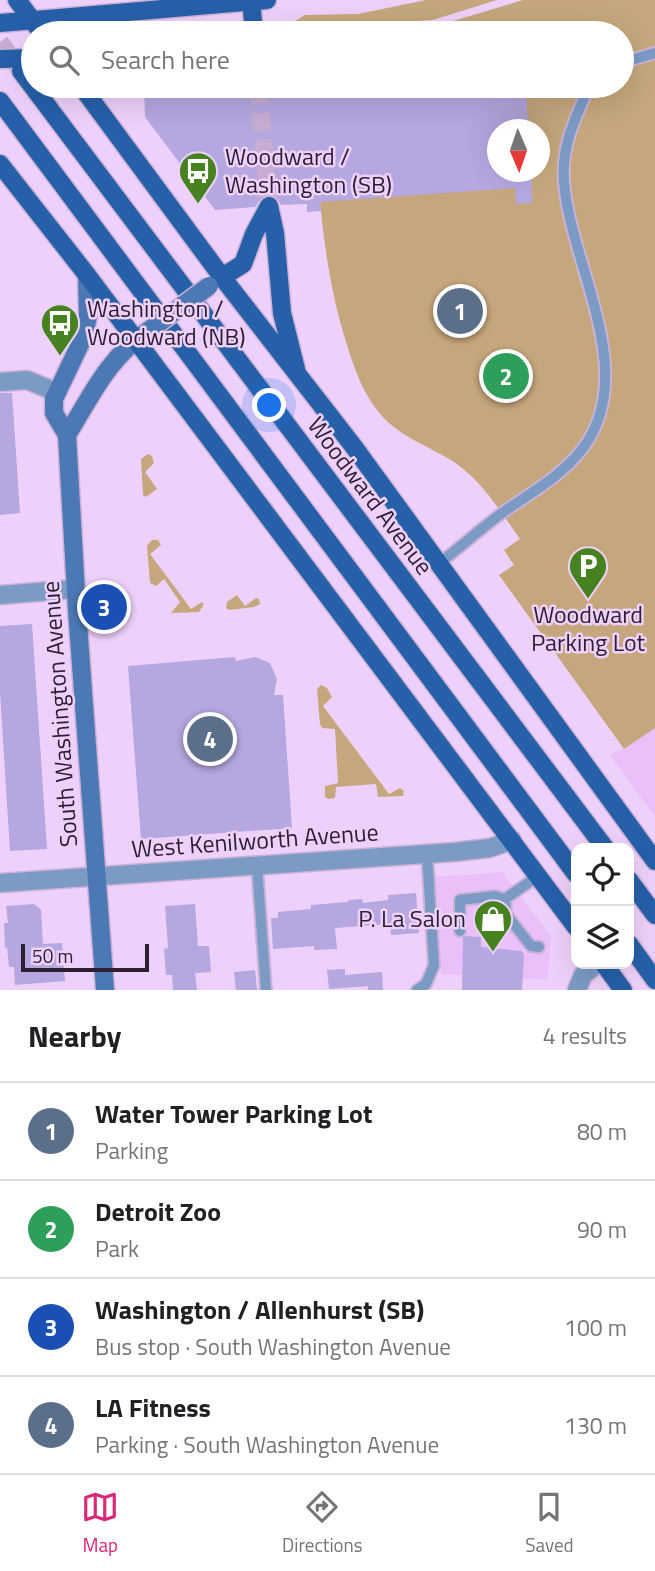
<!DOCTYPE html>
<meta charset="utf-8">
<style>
body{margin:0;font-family:"Titillium Web",sans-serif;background:#f6f6f6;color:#202124}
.controls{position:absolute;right:21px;bottom:21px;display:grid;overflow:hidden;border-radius:14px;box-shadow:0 7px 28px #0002}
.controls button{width:63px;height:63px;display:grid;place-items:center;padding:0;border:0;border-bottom:2px solid #e0e0e0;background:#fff;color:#202124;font:35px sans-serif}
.compass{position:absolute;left:487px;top:119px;width:63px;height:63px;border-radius:50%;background:#fff;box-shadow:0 7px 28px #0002;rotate:178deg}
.scale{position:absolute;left:21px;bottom:18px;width:128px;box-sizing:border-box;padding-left:7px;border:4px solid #2d1f32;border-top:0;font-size:19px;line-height:24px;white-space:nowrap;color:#2d1f32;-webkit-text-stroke:5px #eed1fa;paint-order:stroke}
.you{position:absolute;left:270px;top:406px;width:24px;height:24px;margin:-18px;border:5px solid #fff;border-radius:50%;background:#1a73e8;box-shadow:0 0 0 10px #1a73e833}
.badge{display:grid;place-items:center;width:46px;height:46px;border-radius:50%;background:#db2777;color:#fff;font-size:23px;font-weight:700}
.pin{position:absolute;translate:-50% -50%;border:4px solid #fff;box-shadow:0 2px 7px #0006}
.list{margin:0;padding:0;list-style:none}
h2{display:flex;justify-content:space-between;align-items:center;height:91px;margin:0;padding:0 28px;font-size:30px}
h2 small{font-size:23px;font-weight:400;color:#757577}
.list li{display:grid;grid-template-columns:46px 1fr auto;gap:21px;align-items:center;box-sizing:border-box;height:98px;padding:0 28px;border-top:2px solid #e0e0e0}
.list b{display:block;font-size:26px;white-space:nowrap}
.list p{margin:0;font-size:23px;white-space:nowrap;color:#757577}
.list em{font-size:23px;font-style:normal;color:#757577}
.icon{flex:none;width:38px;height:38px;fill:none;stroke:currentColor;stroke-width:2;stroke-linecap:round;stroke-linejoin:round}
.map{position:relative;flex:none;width:655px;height:990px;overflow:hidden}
.search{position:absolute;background:#fff;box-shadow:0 7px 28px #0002;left:21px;right:21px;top:21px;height:77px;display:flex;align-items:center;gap:18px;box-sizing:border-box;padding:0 24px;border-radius:38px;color:#757577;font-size:26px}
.sheet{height:483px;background:#fff}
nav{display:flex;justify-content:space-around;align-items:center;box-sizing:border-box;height:98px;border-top:2px solid #e0e0e0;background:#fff;font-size:19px;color:#757577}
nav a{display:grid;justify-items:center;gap:4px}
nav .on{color:#db2777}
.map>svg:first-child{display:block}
.built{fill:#e9c0fa}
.green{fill:#c6a77d;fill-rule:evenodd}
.building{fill:#b5a7df}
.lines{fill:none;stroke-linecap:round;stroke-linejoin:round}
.primary-tunnel{stroke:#c7add2;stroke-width:18;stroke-dasharray:18 9;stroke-linecap:butt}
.service-casing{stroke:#cbb1d6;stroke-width:14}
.minor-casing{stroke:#cbb1d6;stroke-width:21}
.secondary-casing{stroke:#cbb1d6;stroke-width:21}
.primary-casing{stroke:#cbb1d6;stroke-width:21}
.service{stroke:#7c9bc4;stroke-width:10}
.minor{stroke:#7c9bc4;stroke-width:18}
.secondary{stroke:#4c79b5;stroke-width:18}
.primary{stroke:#2660a9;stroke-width:18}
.secondary-bridge-casing{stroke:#cbb1d6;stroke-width:21;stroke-linecap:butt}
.secondary-bridge{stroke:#4c79b5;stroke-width:18}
.labels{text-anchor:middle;stroke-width:5;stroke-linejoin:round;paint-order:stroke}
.poi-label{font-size:24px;fill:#2d1f32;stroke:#eed1fa;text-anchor:start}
.street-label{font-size:24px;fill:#2d1f32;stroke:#eed1fa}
</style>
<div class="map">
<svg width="655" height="990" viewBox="0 0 655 990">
<rect width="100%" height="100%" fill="#eed1fa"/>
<path class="built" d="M 654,728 L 655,729 L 655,817 L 609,754 L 624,749 Z
M 502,872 L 551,936 L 547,980 L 441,974 L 435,877 Z"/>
<path class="green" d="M 426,0 L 497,0 L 433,20 L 294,29 L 293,25 L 289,25 L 305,15 L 358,14 Z
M 523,0 L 655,0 L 655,728 L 624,749 L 499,575 L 514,565 L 504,550 L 520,539 C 501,512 482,481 454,462 C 429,446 402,438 382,416 C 364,396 355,371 347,345 C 320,261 318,173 311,86 L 622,86 L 622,33 L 330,33 L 433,27 ZM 498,130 L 540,130 L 540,172 L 498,172 Z
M 148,454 L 152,456 L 154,463 L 145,472 L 157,489 L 146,497 L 143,495 L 141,459 Z
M 152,540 L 158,540 L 161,545 L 150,554 L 191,609 L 202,602 L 204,604 L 199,612 L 171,613 L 180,602 L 164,579 L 156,586 L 150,583 L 147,546 Z
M 237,595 L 245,606 L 256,598 L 259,599 L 260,604 L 254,607 L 229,610 L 226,608 L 227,602 Z
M 321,685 L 327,688 L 332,697 L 323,706 L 389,794 L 400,788 L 404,791 L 403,796 L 378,797 L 376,784 L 336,787 L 335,798 L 328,799 L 325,797 L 325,786 L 338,783 L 335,729 L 322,728 L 320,724 L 317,689 Z"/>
<path class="building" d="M 144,86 L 525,86 L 529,130 L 498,130 L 498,172 L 532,172 L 532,203 L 516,204 L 515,188 L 320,202 L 321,211 L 307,212 L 307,204 L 281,205 L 277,198 L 268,195 L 261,198 L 255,207 L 215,210 L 145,117 Z
M 0,393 L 12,393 L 20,513 L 0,515 Z
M 32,624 L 47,849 L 10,851 L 0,692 L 0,626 Z
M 235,657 L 236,661 L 255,657 L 270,663 L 277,679 L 274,695 L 283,695 L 292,828 L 141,839 L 128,666 Z
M 416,893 L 419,933 L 391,935 L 390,924 L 335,928 L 337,949 L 314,950 L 314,946 L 273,949 L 271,918 L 278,918 L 278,912 L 311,909 L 311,905 L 348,902 L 348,900 L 362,899 L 363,903 L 388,900 L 388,895 Z
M 34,904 L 41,910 L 43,944 L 62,943 L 65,981 L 15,985 L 14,967 L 9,967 L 7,947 L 5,948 L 4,923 L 8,923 L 6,906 Z
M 195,904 L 198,946 L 209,946 L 211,972 L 195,973 L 197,990 L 173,990 L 172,975 L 166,975 L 164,949 L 168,948 L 165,906 Z
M 465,936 L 481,937 L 481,947 L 522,951 L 524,955 L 522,990 L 462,990 L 463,938 Z
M 345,969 L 345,975 L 382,972 L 383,990 L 368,990 L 368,986 L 329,989 L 327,970 Z
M 255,970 L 257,990 L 236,990 L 234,972 Z"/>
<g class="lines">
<path class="primary-tunnel" d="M 0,42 L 19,68
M 258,86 L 269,206"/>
<g class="service-casing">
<path id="service" d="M 622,66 L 631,60 L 655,53
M 438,564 C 461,547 482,527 505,511 C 532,492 563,475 583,448 C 640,372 570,264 564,182 C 561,145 576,118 589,86
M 257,866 L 266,990
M 505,899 L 506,914 L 531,946 L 539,947
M 460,931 L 460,900 L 495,896 L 505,899 L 538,876
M 417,990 L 426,984 L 434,965 L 427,854"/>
</g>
<g class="minor-casing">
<path id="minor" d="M 0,382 L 27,380 L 56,392
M 0,595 L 75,589
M 0,883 L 455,852 L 490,848 L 512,840
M 577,990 L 583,975 L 597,964"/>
</g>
<g class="secondary-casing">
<path id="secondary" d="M 87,275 L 88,316 L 84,336 L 54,399 L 54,413 L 67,435 L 77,610 L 105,990
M 67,435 C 92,395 107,359 148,331"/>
</g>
<g class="primary-casing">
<path id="primary" d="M 17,0 L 42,33
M 251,0 L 254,33
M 0,23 L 267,0
M 0,59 L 33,58
M 21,71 L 605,848
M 81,86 L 222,277 L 354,447 L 655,861
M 0,101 L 576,874
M 0,164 L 87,275 L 576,927
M 269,206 L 275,233 L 282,313 L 296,369
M 222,277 L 243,264 L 254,234 L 269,206
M 629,880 L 655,915
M 629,944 L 655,980
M 604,964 L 623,990"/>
</g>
<use href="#service" class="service"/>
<use href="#minor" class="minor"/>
<use href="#secondary" class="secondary"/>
<use href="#primary" class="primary"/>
<g class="secondary-bridge-casing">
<path id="secondary-bridge" d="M 148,331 L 209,286"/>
</g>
<use href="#secondary-bridge" class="secondary-bridge"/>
</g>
<defs>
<g id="bus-pin" transform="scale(2.0125)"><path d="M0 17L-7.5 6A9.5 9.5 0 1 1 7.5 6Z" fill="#46821f" stroke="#eed1fa"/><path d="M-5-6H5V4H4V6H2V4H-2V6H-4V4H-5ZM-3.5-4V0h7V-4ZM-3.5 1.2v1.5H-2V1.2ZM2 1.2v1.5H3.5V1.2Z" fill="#fff"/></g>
<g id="parking-pin" transform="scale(2.0125)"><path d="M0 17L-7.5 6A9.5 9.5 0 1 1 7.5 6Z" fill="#46821f" stroke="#eed1fa"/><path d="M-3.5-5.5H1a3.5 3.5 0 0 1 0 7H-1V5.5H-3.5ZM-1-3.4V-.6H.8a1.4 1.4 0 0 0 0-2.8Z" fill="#fff"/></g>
<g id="shop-pin" transform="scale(2.0125)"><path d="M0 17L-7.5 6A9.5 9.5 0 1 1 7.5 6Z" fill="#46821f" stroke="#eed1fa"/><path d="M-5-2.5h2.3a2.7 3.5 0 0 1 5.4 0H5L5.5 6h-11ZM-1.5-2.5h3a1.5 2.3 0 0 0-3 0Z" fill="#fff"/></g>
</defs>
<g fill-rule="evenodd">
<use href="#bus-pin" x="198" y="171"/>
<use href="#bus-pin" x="60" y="323"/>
<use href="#parking-pin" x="588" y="566"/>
<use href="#shop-pin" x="493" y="919"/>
</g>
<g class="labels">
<g class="poi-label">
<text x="225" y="165">Woodward /<tspan x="225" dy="28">Washington (SB)</tspan></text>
<text x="87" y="317">Washington /<tspan x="87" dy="28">Woodward (NB)</tspan></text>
<text x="588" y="623" text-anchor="middle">Woodward<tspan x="588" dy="28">Parking Lot</tspan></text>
<text x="466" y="927" text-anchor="end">P. La Salon</text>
</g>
<g class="street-label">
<text transform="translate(370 496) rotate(53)" y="8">Woodward Avenue</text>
<text transform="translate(60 714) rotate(-94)" y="8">South Washington Avenue</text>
<text transform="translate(255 841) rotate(-4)" y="8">West Kenilworth Avenue</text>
</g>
</g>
</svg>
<div class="controls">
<button><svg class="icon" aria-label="locate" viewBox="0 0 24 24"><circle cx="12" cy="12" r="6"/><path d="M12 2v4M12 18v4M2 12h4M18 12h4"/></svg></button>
<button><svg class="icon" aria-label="layers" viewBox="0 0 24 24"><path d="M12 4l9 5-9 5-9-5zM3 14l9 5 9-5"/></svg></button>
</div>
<svg class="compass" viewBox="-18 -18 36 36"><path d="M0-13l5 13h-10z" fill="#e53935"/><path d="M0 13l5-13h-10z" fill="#757577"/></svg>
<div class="scale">50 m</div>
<div class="you"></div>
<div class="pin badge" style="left:460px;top:311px;background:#5c6f8a">1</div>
<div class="pin badge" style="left:506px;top:376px;background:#2e9e5b">2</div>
<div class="pin badge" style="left:104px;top:607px;background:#1a4fb4">3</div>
<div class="pin badge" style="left:210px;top:739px;background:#5c6f8a">4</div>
<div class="search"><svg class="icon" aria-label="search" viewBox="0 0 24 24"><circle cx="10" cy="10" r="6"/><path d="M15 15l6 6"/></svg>Search here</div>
</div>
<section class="sheet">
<h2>Nearby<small>4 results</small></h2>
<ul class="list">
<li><span class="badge" style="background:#5c6f8a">1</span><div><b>Water Tower Parking Lot</b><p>Parking</p></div><em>80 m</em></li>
<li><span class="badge" style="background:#2e9e5b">2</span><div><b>Detroit Zoo</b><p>Park</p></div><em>90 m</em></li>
<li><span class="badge" style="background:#1a4fb4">3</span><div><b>Washington / Allenhurst (SB)</b><p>Bus stop · South Washington Avenue</p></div><em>100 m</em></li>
<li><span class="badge" style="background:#5c6f8a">4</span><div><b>LA Fitness</b><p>Parking · South Washington Avenue</p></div><em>130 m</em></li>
</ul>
</section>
<nav>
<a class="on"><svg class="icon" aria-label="map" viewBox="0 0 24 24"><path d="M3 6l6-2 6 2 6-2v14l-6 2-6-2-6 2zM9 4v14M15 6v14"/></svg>Map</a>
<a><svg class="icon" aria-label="directions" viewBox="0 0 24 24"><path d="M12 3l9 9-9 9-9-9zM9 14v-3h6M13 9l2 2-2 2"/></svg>Directions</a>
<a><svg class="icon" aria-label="saved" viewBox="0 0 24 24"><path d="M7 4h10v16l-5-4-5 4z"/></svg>Saved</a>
</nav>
